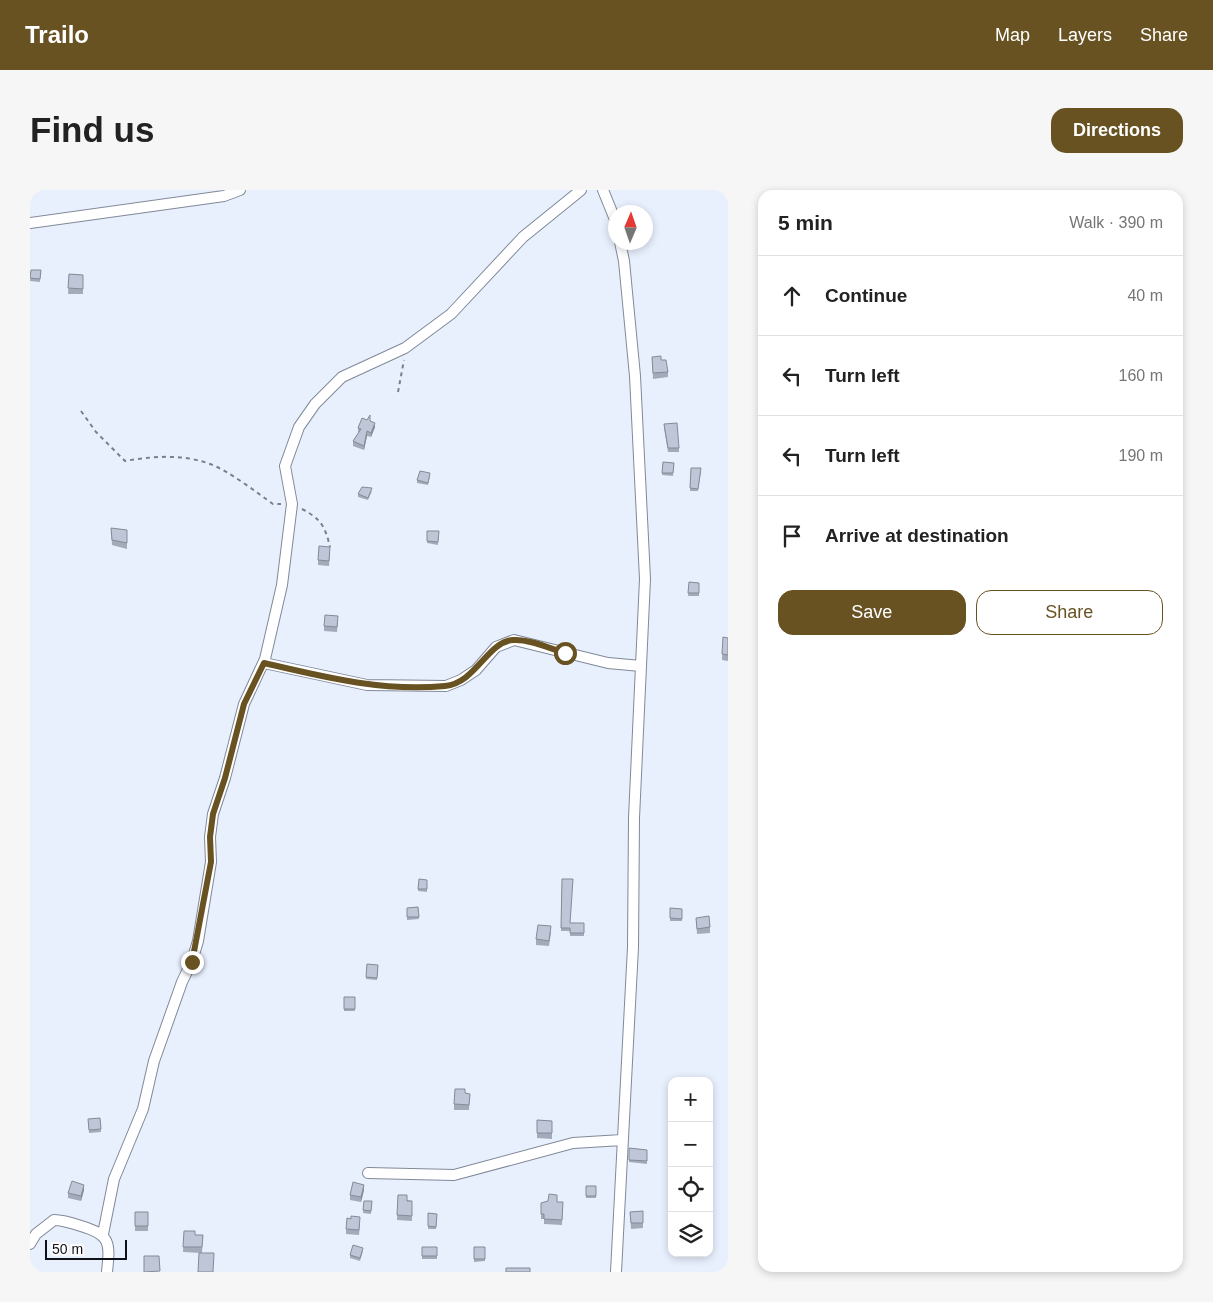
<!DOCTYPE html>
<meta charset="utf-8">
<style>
body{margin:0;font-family:Helvetica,sans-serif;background:#f6f6f6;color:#222}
.controls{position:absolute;right:15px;bottom:15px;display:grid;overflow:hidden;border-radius:10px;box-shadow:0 2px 8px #0003}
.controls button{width:45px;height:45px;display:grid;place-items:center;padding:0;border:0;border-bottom:1px solid #e0e0e0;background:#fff;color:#222;font:25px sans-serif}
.compass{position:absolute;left:578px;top:15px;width:45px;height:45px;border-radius:50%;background:#fff;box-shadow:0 2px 8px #0003;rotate:2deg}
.scale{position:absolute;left:15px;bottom:12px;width:82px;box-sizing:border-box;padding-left:5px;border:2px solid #0e1117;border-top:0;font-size:14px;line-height:18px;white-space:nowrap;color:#0e1117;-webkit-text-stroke:4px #fcfcfc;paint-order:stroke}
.stop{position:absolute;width:15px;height:15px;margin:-11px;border:4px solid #685222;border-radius:50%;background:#fff}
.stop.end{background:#685222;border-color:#fff;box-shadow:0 1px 5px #0008}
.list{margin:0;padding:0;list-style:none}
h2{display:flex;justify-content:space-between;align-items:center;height:65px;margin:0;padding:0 20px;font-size:21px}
h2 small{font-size:16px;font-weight:400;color:#767676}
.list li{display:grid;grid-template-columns:32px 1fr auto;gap:15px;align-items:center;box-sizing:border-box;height:80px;padding:0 20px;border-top:1px solid #e0e0e0}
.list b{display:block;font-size:19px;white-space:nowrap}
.list em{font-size:16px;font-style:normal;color:#767676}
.actions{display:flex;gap:10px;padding:15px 20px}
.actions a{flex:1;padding:11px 0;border:1px solid #685222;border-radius:15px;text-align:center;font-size:18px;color:#685222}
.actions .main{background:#685222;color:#fff}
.icon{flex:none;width:28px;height:28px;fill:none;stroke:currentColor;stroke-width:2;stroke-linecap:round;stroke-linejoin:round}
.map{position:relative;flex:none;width:698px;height:1082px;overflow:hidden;border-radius:15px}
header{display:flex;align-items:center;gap:30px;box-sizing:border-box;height:70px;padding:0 25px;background:#685222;color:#fff}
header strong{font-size:24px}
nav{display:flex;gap:28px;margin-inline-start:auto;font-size:18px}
.intro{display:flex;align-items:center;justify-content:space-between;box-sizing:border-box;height:120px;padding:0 30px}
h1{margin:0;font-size:35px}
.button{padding:12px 22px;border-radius:15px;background:#685222;color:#fff;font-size:18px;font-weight:700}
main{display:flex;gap:30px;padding:0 30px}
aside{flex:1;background:#fff;border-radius:15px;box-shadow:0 2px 8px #0003}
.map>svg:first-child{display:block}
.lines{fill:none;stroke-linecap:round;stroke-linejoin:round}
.street-casing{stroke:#818999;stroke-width:12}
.path{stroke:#7a7f89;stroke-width:2;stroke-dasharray:4 4;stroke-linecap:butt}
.street{stroke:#fff;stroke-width:10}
.wall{fill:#a3aab9}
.shaded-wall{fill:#858b96}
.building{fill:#bec6d7;stroke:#858b96}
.route{stroke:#685222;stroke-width:6}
</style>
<header>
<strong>Trailo</strong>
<nav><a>Map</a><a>Layers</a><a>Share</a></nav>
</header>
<div class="intro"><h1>Find us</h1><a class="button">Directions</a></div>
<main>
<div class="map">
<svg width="698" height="1082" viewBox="0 0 698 1082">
<rect width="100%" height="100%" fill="#e8effd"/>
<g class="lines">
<g class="street-casing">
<path id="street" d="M 573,0 L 586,32
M 0,33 L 194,6 L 210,0
M 234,473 L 337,495 L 416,496 L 431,490 L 446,480 L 466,457 L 484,450 L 578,473 L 611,476
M 338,983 L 424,985 L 543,953 L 592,950
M 73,1044 L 84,989 L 113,919 L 124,871 L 152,792 L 162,771 L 168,751 L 181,672 L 180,647 L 183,624 L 195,588 L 214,514 L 235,469 L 252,395 L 262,314 L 255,276 L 269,237 L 285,214 L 312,187 L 375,158 L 421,124 L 493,47 L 551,0
M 0,1054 L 6,1044 L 24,1030 C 33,1030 42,1033 51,1036 C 81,1045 80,1053 77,1082
M 586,1082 L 603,757 L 604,628 L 615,389 L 605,186 L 594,71 L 590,52"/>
</g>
<path class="path" d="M 368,202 L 374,170
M 51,221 L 66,242 L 95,271 C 123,266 154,264 180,274 C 199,281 226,302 243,314 L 251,314
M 272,319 C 291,329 295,336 300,357"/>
<use href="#street" class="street"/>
</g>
<path class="wall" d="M 1,80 L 11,80 L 10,92 L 0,91 Z
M 39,84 L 53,85 L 53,104 L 38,104 Z
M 622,167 L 631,170 L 638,182 L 638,187 L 623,189 Z
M 337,230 L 340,231 L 345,237 L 341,247 L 337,246 L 334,260 L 323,256 L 323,251 L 328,243 L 328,238 Z
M 634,234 L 649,258 L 649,262 L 638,262 L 634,238 Z
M 633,272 L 644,273 L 643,286 L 632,285 Z
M 661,278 L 671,281 L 668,301 L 660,301 Z
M 400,286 L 398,295 L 387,293 L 387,290 Z
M 342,301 L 338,310 L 328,307 L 328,304 Z
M 81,338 L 97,340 L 97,359 L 82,355 Z
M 397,341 L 409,341 L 408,355 L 397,353 Z
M 300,362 L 299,376 L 288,375 L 288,370 Z
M 659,392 L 669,393 L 669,406 L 658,406 Z
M 308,431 L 307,442 L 294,441 L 294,436 Z
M 693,447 L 698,448 L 698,471 L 692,470 Z
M 389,689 L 397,690 L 397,702 L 388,701 Z
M 532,689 L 540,733 L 554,733 L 554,746 L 540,746 L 540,741 L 531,741 Z
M 388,717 L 389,729 L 377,730 L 377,718 Z
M 640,718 L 652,719 L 652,731 L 640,731 Z
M 666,728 L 680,737 L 680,743 L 667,744 Z
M 521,742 L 519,756 L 506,755 L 506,749 Z
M 348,775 L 347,790 L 336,789 L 336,787 Z
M 314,807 L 325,807 L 325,821 L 314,821 Z
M 435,903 L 440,904 L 439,920 L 424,920 L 424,914 Z
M 70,928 L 71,942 L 59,943 L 58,929 Z
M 507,930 L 522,931 L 522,949 L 507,948 Z
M 599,958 L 617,960 L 617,974 L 599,972 Z
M 556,996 L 566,996 L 566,1008 L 556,1008 Z
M 54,1000 L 51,1011 L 38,1008 L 38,1003 Z
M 334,1000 L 331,1012 L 320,1010 L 320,1005 Z
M 368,1005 L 377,1010 L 382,1011 L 382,1031 L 367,1030 Z
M 334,1011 L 342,1011 L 341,1024 L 333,1023 Z
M 527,1012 L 533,1012 L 532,1035 L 514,1034 L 514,1029 L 511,1029 L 511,1013 Z
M 613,1021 L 613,1038 L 601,1039 L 600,1022 Z
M 105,1022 L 118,1022 L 118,1041 L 105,1041 Z
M 398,1023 L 407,1024 L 406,1039 L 398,1039 Z
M 330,1033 L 329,1045 L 316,1044 L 316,1039 Z
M 154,1041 L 165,1045 L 173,1045 L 172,1063 L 153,1062 Z
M 392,1057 L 407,1057 L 407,1069 L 392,1069 Z
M 444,1057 L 455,1057 L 455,1071 L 444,1072 Z
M 333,1061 L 330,1071 L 320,1068 L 320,1065 Z"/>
<path class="shaded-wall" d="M 345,233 L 345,237 L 341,247 L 341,243 Z
M 337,241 L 337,246 L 334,260 L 334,256 Z
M 54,995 L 54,1000 L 51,1011 L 51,1006 Z
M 334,995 L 334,1000 L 331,1012 L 331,1007 Z"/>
<path class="building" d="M 1,80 L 11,80 L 10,89 L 0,88 Z
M 39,84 L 53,85 L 53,99 L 38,98 Z
M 631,166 L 631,170 L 636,170 L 638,182 L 623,183 L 622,167 Z
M 340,225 L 340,231 L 345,233 L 341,243 L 337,241 L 334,256 L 323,251 L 331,239 L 328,238 L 332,228 L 337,230 Z
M 647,233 L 649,258 L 638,258 L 634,234 Z
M 633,272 L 644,273 L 643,283 L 632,283 Z
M 661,278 L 671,278 L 668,299 L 660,298 Z
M 390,281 L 400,283 L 398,293 L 387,290 Z
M 332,297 L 342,298 L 338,308 L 328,304 Z
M 81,338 L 97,340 L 97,353 L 82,350 Z
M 397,341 L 409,341 L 408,352 L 397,351 Z
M 289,356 L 300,357 L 299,371 L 288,370 Z
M 659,392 L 669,393 L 669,403 L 658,403 Z
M 295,425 L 308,426 L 307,437 L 294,436 Z
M 693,447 L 698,448 L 698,465 L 692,464 Z
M 389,689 L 397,690 L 397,699 L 388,699 Z
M 532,689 L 543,689 L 540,733 L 554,733 L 554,743 L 540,743 L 540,738 L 531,738 Z
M 388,717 L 389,727 L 377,727 L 377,718 Z
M 640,718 L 652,719 L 652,729 L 640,728 Z
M 679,726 L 680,737 L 667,739 L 666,728 Z
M 508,735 L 521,736 L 519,751 L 506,749 Z
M 337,774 L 348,775 L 347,788 L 336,787 Z
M 314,807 L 325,807 L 325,819 L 314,819 Z
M 425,899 L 435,899 L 435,903 L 440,904 L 439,915 L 424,914 Z
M 70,928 L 71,939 L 59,940 L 58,929 Z
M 507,930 L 522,931 L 522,943 L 507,943 Z
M 599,958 L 617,960 L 617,971 L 599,970 Z
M 42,991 L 54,995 L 51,1006 L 38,1003 Z
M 323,992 L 334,995 L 331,1007 L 320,1005 Z
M 556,996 L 566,996 L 566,1006 L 556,1006 Z
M 519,1004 L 527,1005 L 527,1012 L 533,1012 L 532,1030 L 514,1029 L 514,1024 L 511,1024 L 511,1013 L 518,1011 Z
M 368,1005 L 377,1005 L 377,1011 L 382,1011 L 382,1026 L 367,1025 Z
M 334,1011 L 342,1011 L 341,1021 L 333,1020 Z
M 613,1021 L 613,1033 L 601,1033 L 600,1022 Z
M 105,1022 L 118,1022 L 118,1036 L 105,1036 Z
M 398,1023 L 407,1024 L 406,1037 L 398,1036 Z
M 321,1026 L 330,1027 L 329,1040 L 316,1039 L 317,1028 L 321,1029 Z
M 154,1041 L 165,1041 L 165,1045 L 173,1045 L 172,1057 L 153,1057 Z
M 323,1055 L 333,1058 L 330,1068 L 320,1065 Z
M 392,1057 L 407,1057 L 407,1066 L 392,1066 Z
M 444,1057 L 455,1057 L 455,1069 L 444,1069 Z
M 169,1063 L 184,1063 L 183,1082 L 168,1082 Z
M 114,1066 L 129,1066 L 130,1081 L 114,1082 Z
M 476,1078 L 500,1078 L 500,1082 L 476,1082 Z"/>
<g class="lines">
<path class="route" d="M 162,772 L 181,672 L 180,647 L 183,624 L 195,588 L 214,514 L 234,473 C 294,487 353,502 415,496 C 446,493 457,452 483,450 C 499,449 519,458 535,463"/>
</g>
</svg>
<div class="controls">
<button>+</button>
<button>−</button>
<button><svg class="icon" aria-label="locate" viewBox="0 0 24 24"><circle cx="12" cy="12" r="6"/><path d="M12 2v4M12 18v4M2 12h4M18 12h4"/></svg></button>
<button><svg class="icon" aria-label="layers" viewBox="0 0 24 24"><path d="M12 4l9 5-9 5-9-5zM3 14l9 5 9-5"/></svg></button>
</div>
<svg class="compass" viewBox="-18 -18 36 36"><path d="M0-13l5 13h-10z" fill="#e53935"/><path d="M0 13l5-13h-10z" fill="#767676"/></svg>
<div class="scale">50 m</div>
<div class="stop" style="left:535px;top:463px"></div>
<div class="stop end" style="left:162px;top:772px"></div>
</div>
<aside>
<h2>5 min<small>Walk · 390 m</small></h2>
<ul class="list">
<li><svg class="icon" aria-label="ahead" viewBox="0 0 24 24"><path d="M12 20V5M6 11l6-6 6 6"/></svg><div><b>Continue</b></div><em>40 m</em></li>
<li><svg class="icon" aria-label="left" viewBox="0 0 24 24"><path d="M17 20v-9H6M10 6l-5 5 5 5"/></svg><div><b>Turn left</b></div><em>160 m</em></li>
<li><svg class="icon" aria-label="left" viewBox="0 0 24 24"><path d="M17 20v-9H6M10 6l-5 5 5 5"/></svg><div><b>Turn left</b></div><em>190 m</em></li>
<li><svg class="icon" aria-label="arrive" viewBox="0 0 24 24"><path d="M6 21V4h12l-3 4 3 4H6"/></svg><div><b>Arrive at destination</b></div></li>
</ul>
<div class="actions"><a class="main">Save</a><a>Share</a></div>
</aside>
</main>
